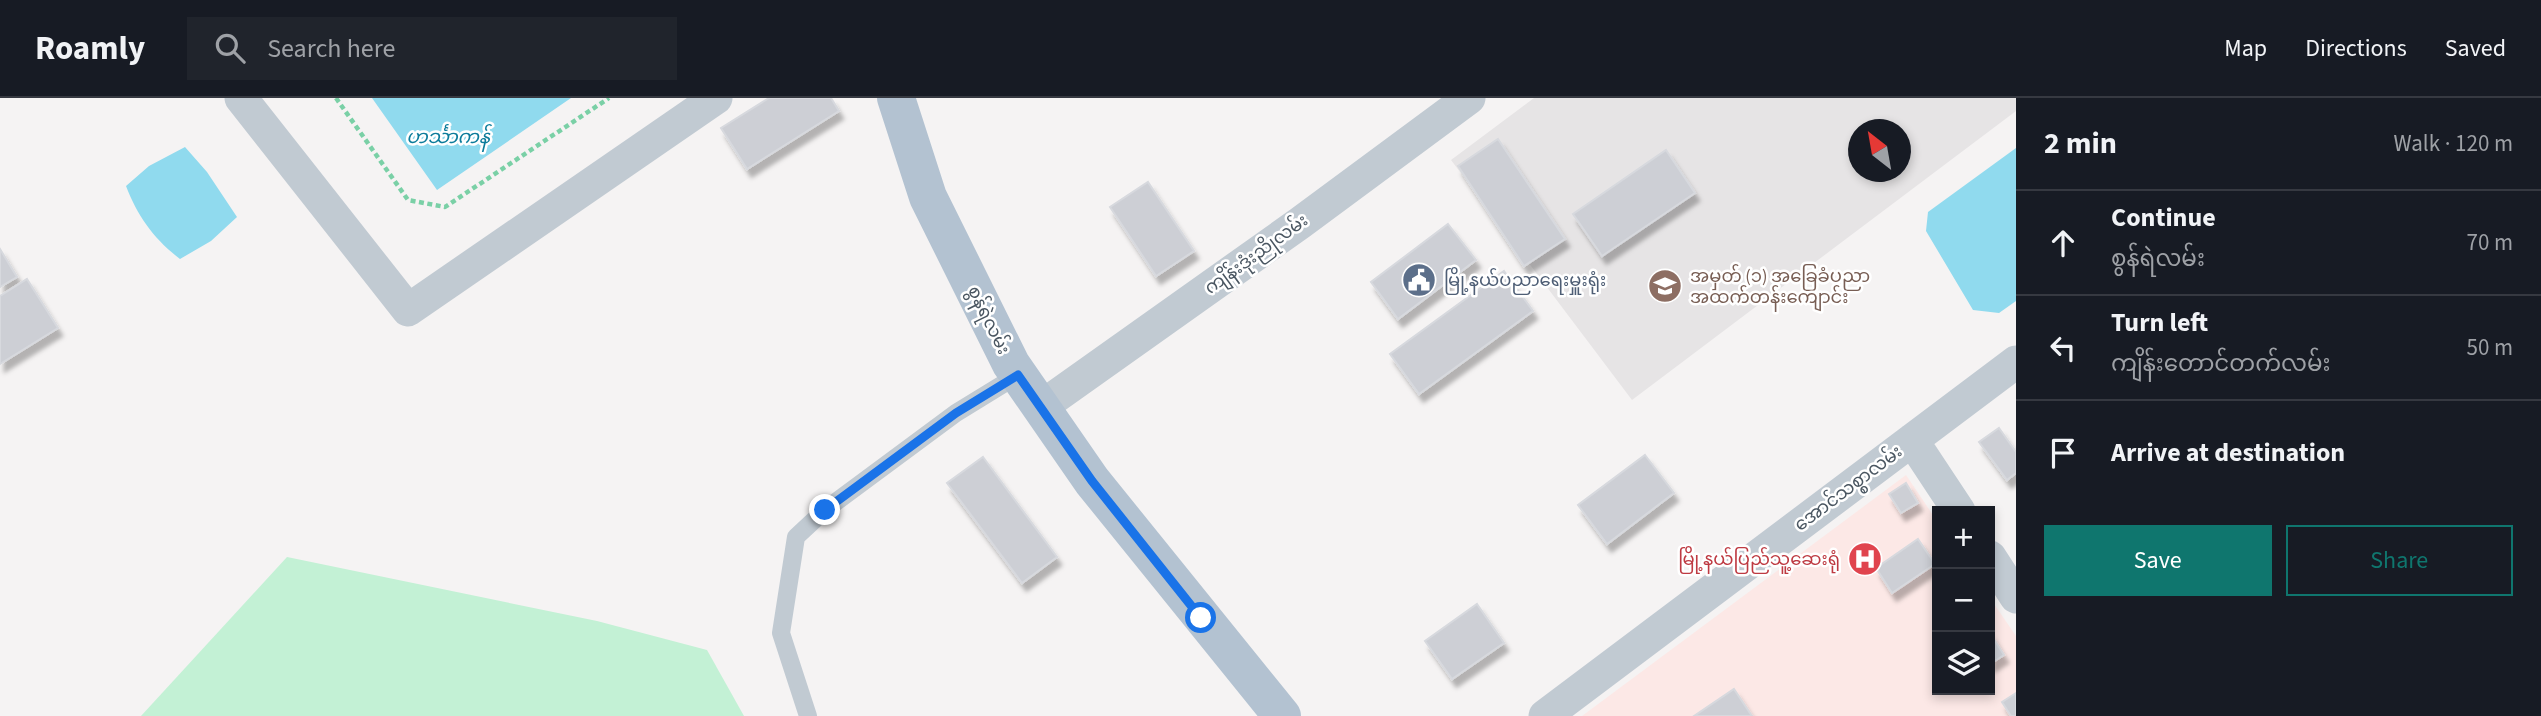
<!DOCTYPE html>
<meta charset="utf-8">
<style>
body{margin:0;font-family:"Source Sans 3","Noto Sans Myanmar",sans-serif;background:#20242c;color:#f1f3f6}
.controls{position:absolute;right:21px;bottom:21px;display:grid;overflow:hidden;border-radius:0px;box-shadow:0 4px 10px #0003}
.controls button{width:63px;height:63px;display:grid;place-items:center;padding:0;border:0;border-bottom:2px solid #363941;background:#171b24;color:#f1f3f6;font:35px sans-serif}
.compass{position:absolute;left:1848px;top:21px;width:63px;height:63px;border-radius:50%;background:#171b24;box-shadow:0 4px 10px #0003;rotate:329deg}
.stop{position:absolute;width:21px;height:21px;margin:-16px;border:5px solid #1a73e8;border-radius:50%;background:#fff}
.stop.end{background:#1a73e8;border-color:#fff;box-shadow:0 2px 7px #0008}
.list{margin:0;padding:0;list-style:none}
h2{display:flex;justify-content:space-between;align-items:center;height:91px;margin:0;padding:0 28px;font-size:30px}
h2 small{font-size:23px;font-weight:400;color:#9ea1a6}
.list li{display:grid;grid-template-columns:46px 1fr auto;gap:21px;align-items:center;box-sizing:border-box;height:105px;padding:0 28px;border-top:2px solid #363941}
.list b{display:block;font-size:26px;white-space:nowrap}
.list p{margin:0;font-size:23px;white-space:nowrap;color:#9ea1a6}
.list em{font-size:23px;font-style:normal;color:#9ea1a6}
.actions{display:flex;gap:14px;padding:21px 28px}
.actions a{flex:1;padding:16px 0;border:2px solid #0f766e;border-radius:0px;text-align:center;font-size:24px;color:#0f766e}
.actions .main{background:#0f766e;color:#fff}
.icon{flex:none;width:38px;height:38px;fill:none;stroke:currentColor;stroke-width:2;stroke-linecap:round;stroke-linejoin:round}
.map{position:relative;flex:none;width:2016px;height:618px;overflow:hidden}
header{display:flex;align-items:center;gap:42px;box-sizing:border-box;height:98px;padding:0 35px;background:#171b24;border-bottom:2px solid #363941}
header strong{font-size:33px}
nav{display:flex;gap:38px;margin-inline-start:auto;font-size:24px}
.search{width:490px;height:63px;background:#20242c;display:flex;align-items:center;gap:18px;box-sizing:border-box;padding:0 24px;border-radius:0px;color:#9ea1a6;font-size:26px}
main{display:flex}
aside{flex:1;background:#171b24}
.map>svg:first-child{display:block}
.education{fill:#e6e4e5;fill-rule:evenodd}
.medical{fill:#fce8e6}
.green{fill:#c3f1d5}
.water{fill:#90daee}
.building{fill:#cdcfd5;stroke:#d7d9de;stroke-width:2;filter:url(#shadow)}
.lines{fill:none;stroke-linecap:round;stroke-linejoin:round}
.path{stroke:#7ad0a6;stroke-width:4.5;stroke-dasharray:5 3.5;stroke-linecap:butt}
.service{stroke:#c1cad2;stroke-width:18}
.minor{stroke:#c1cad2;stroke-width:33}
.primary{stroke:#b3c2d1;stroke-width:38}
.route{stroke:#1a73e8;stroke-width:9}
.labels{text-anchor:middle;stroke-width:5;stroke-linejoin:round;paint-order:stroke}
.street-label{font-size:18px;fill:#4a5661;stroke:#fff}
.education-label{font-size:18px;fill:#785e54;stroke:#fff;text-anchor:start}
.service-label{font-size:18px;fill:#4e5e75;stroke:#fff;text-anchor:start}
.health-label{font-size:18px;fill:#be3a42;stroke:#fff;text-anchor:end}
.water-label{font-size:19px;font-style:italic;fill:#0c7c9b;stroke:#fff}
</style>
<header>
<strong>Roamly</strong>
<div class="search"><svg class="icon" aria-label="search" viewBox="0 0 24 24"><circle cx="10" cy="10" r="6"/><path d="M15 15l6 6"/></svg>Search here</div>
<nav><a>Map</a><a>Directions</a><a>Saved</a></nav>
</header>
<main>
<div class="map">
<svg width="2016" height="618" viewBox="0 0 2016 618">
<defs>
<filter id="shadow"><feDropShadow dx="4.5" dy="8" stdDeviation="2" flood-color="#0004"/></filter>
</defs>
<rect width="100%" height="100%" fill="#f5f3f3"/>
<path class="education" d="M 1534,0 L 2016,0 L 2016,13 L 1632,302 L 1451,62 ZM 1858,32 L 1900,32 L 1900,74 L 1858,74 Z"/>
<path class="medical" d="M 1906,377 L 1937,423 L 1937,592 L 1990,592 L 1990,500 L 2016,538 L 2016,618 L 1582,618 Z"/>
<path class="green" d="M 287,459 L 597,523 L 707,552 L 744,618 L 141,618 Z"/>
<path class="water" d="M 372,0 L 571,0 L 437,92 Z
M 185,49 L 207,74 L 237,119 L 211,143 L 180,161 C 154,141 138,119 126,88 L 149,68 Z
M 2016,50 L 2016,203 L 1999,215 L 1973,212 L 1926,133 L 1928,114 Z"/>
<path class="building" d="M 769,0 L 831,0 L 839,13 L 747,71 L 721,30 Z
M 1498,41 L 1565,141 L 1524,168 L 1458,68 Z
M 1666,52 L 1695,95 L 1602,158 L 1573,116 Z
M 1148,84 L 1194,153 L 1156,178 L 1110,109 Z
M 1448,126 L 1476,162 L 1398,221 L 1371,184 Z
M 0,151 L 17,179 L 0,189 Z
M 1504,173 L 1533,213 L 1419,296 L 1390,256 Z
M 27,181 L 58,230 L 0,266 L 0,198 Z
M 1999,330 L 2016,354 L 2016,375 L 2007,382 L 1979,344 Z
M 1645,357 L 1674,395 L 1607,446 L 1578,407 Z
M 983,359 L 1057,459 L 1022,485 L 947,385 Z
M 1906,385 L 1918,405 L 1901,415 L 1889,396 Z
M 1918,441 L 1935,466 L 1892,495 L 1876,470 Z
M 1477,506 L 1504,545 L 1452,581 L 1425,543 Z
M 1990,535 L 2004,557 L 1990,566 Z
M 1734,591 L 1752,618 L 1694,618 Z
M 2016,595 L 2016,618 L 2011,618 L 2002,604 Z"/>
<g class="lines">
<path class="path" d="M 336,0 L 408,102 L 445,109 L 609,0"/>
<path class="service" d="M 808,618 L 781,535 L 796,439 L 825,412 L 956,315 L 1018,277"/>
<path class="minor" d="M 241,0 L 408,212 L 716,0
M 1041,309 L 1300,125 L 1469,0
M 1912,342 L 1959,413
M 1990,459 L 2016,499
M 1545,618 L 2016,264"/>
<path class="primary" d="M 896,0 L 928,99 L 1011,266 L 1092,383 L 1282,618"/>
</g>
<g class="lines">
<path class="route" d="M 825,412 L 956,315 L 1018,277 L 1092,383 L 1201,520"/>
</g>
<defs>
<g id="civic-disc" transform="scale(1.75)"><circle r="9.5" fill="#5c6f8a" stroke="#fff"/><path d="M-.6-6.5H3V-4.5H.6V-3L4-1V1h2V6H-6V1h2V-1L-.6-3ZM-1.2 2.5V6h2.4V2.5Z" fill="#fff"/></g>
<g id="school-disc" transform="scale(1.75)"><circle r="9.5" fill="#8d6e63" stroke="#fff"/><path d="M0-5L7-2L0 1L-7-2ZM-4 1L0 2.5L4 1V4Q0 6-4 4Z" fill="#fff"/></g>
<g id="hospital-disc" transform="scale(1.75)"><circle r="9.5" fill="#e0444e" stroke="#fff"/><path d="M-5-5h3v3.5h4V-5h3V5h-3V1.5h-4V5h-3Z" fill="#fff"/></g>
</defs>
<g fill-rule="evenodd">
<use href="#civic-disc" x="1419" y="182"/>
<use href="#school-disc" x="1665" y="188"/>
<use href="#hospital-disc" x="1865" y="461"/>
</g>
<g class="labels">
<g class="street-label">
<text transform="translate(1256 156) rotate(-36)" y="6">ကျိန်းဒုံးညိုလမ်း</text>
<text transform="translate(989 222) rotate(64)" y="6">စွန်ရဲလမ်း</text>
<text transform="translate(1848 390) rotate(-37)" y="6">အောင်သစ္စာလမ်း</text>
</g>
<g class="education-label">
<text x="1690" y="184">အမှတ် (၁) အခြေခံပညာ<tspan x="1690" dy="21">အထက်တန်းကျောင်း</tspan></text>
</g>
<g class="service-label">
<text x="1444" y="188">မြို့နယ်ပညာရေးမှူးရုံး</text>
</g>
<g class="health-label">
<text x="1840" y="467">မြို့နယ်ပြည်သူ့ဆေးရုံ</text>
</g>
<g class="water-label">
<text x="448" y="45">ဟင်္သာကန်</text>
</g>
</g>
</svg>
<div class="controls">
<button>+</button>
<button>−</button>
<button><svg class="icon" aria-label="layers" viewBox="0 0 24 24"><path d="M12 4l9 5-9 5-9-5zM3 14l9 5 9-5"/></svg></button>
</div>
<svg class="compass" viewBox="-18 -18 36 36"><path d="M0-13l5 13h-10z" fill="#e53935"/><path d="M0 13l5-13h-10z" fill="#9ea1a6"/></svg>
<div class="stop" style="left:1201px;top:520px"></div>
<div class="stop end" style="left:825px;top:412px"></div>
</div>
<aside>
<h2>2 min<small>Walk · 120 m</small></h2>
<ul class="list">
<li><svg class="icon" aria-label="ahead" viewBox="0 0 24 24"><path d="M12 20V5M6 11l6-6 6 6"/></svg><div><b>Continue</b><p>စွန်ရဲလမ်း</p></div><em>70 m</em></li>
<li><svg class="icon" aria-label="left" viewBox="0 0 24 24"><path d="M17 20v-9H6M10 6l-5 5 5 5"/></svg><div><b>Turn left</b><p>ကျိန်းတောင်တက်လမ်း</p></div><em>50 m</em></li>
<li><svg class="icon" aria-label="arrive" viewBox="0 0 24 24"><path d="M6 21V4h12l-3 4 3 4H6"/></svg><div><b>Arrive at destination</b></div></li>
</ul>
<div class="actions"><a class="main">Save</a><a>Share</a></div>
</aside>
</main>
